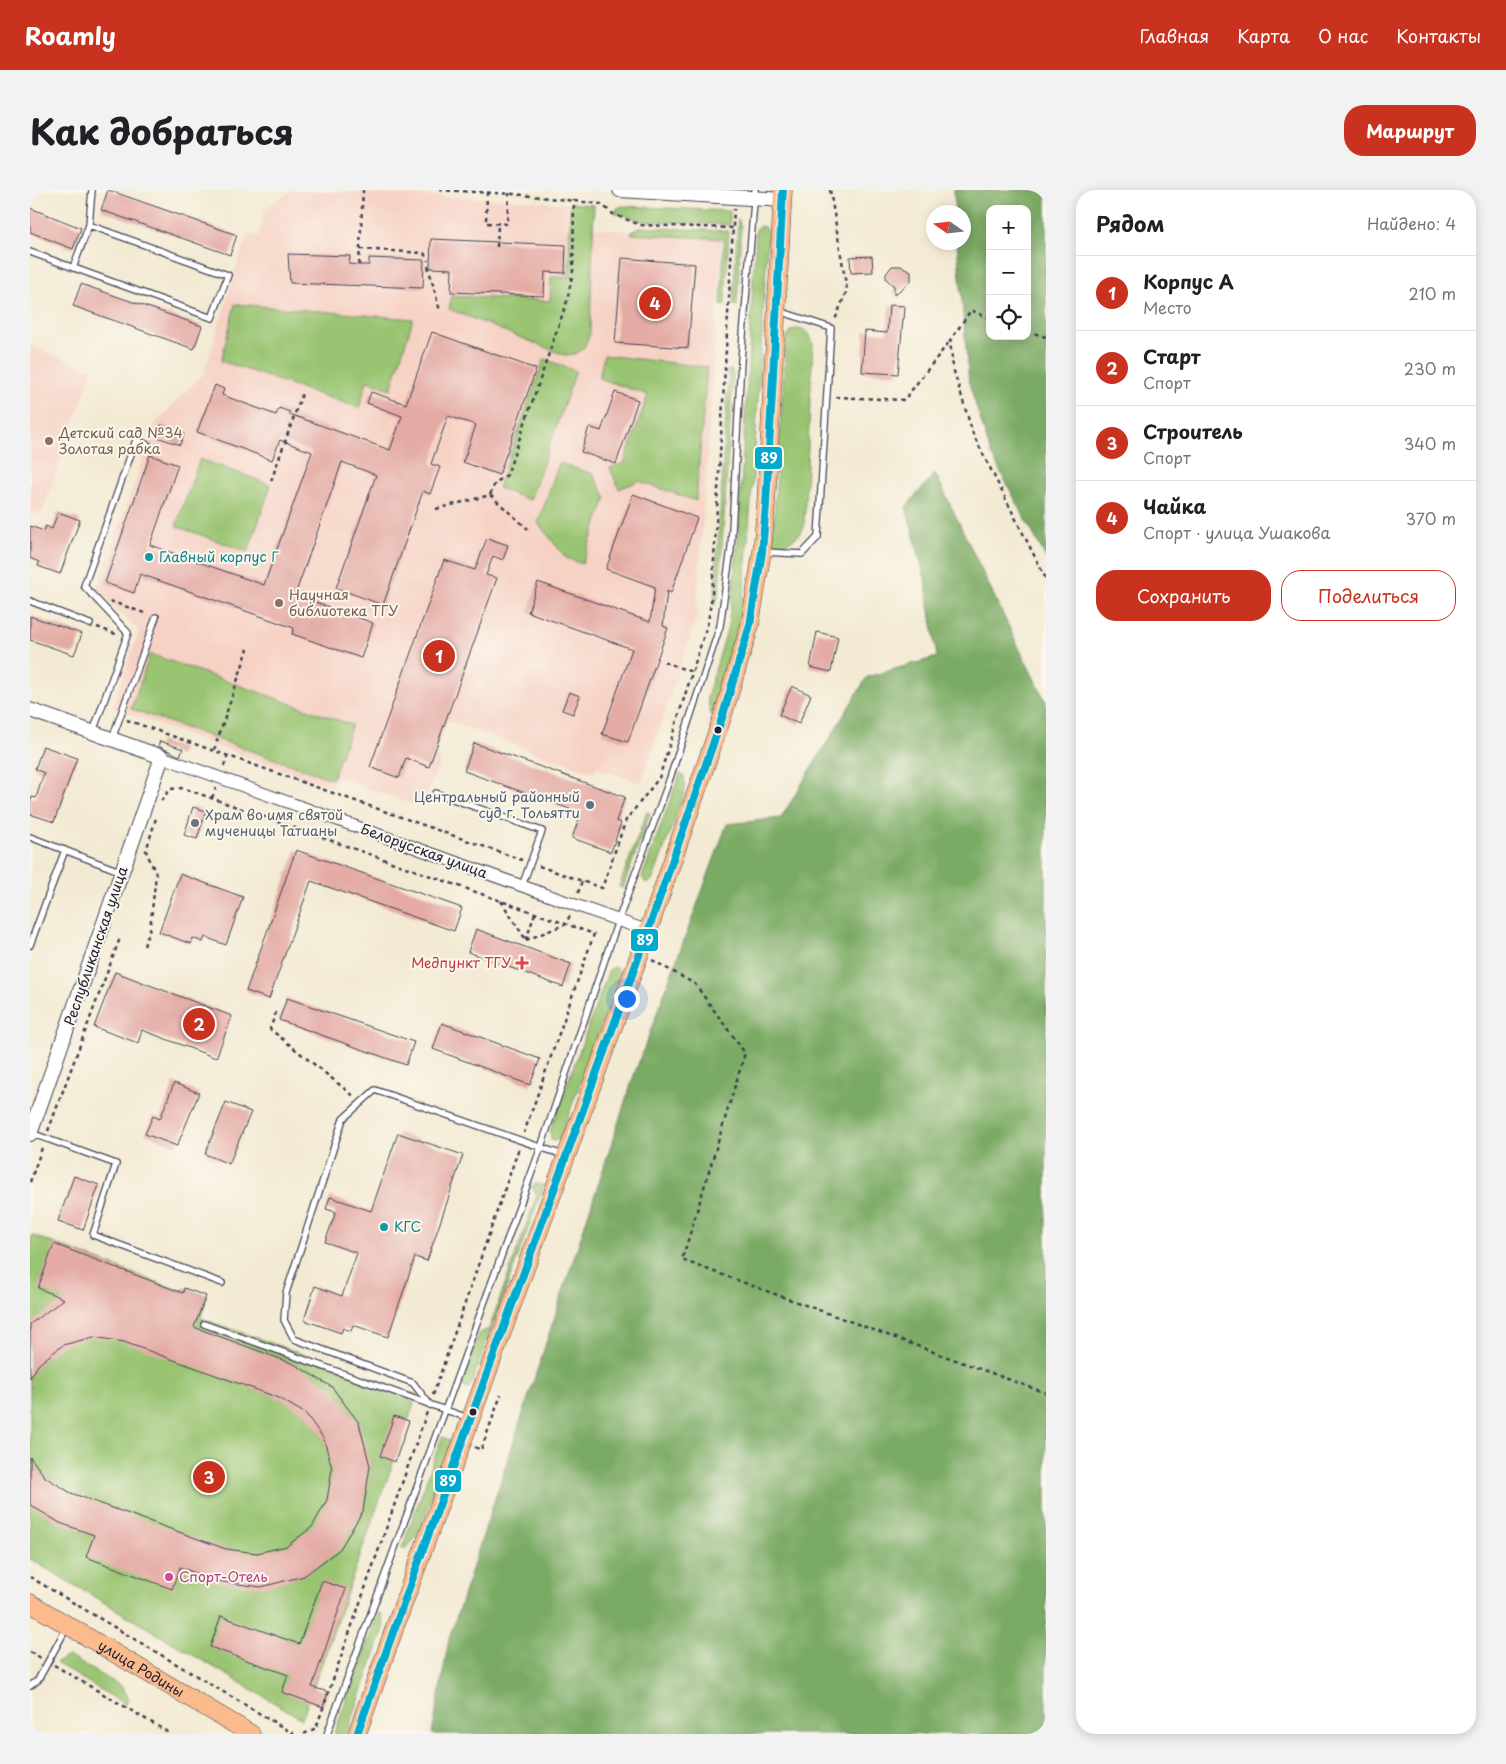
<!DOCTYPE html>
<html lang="ru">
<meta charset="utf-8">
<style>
body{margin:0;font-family:"Playpen Sans",sans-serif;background:#f2f2f2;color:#202124}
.controls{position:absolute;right:15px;top:15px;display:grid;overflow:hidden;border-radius:10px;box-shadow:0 2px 12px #0003}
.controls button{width:45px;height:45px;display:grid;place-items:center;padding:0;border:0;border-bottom:1px solid #e0e0e0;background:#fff;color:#202124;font:25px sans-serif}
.compass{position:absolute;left:896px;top:15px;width:45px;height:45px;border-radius:50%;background:#fff;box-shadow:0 2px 12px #0003;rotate:284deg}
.you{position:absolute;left:596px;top:808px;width:18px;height:18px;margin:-12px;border:4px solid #fff;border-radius:50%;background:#1a73e8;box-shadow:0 0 0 8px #1a73e833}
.badge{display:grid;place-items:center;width:32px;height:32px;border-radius:50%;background:#c8321e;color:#fff;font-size:16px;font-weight:700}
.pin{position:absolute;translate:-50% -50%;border:2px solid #fff;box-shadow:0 1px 5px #0006}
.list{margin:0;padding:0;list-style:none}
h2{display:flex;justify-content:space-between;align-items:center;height:65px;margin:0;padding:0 20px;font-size:21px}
h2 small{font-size:16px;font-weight:400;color:#757577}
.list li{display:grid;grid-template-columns:32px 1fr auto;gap:15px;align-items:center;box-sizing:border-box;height:75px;padding:0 20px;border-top:1px solid #e0e0e0}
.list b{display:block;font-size:19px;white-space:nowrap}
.list p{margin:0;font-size:16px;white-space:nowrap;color:#757577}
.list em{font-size:16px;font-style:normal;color:#757577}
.actions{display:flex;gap:10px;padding:15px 20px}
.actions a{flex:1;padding:11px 0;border:1px solid #c8321e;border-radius:20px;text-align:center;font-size:18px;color:#c8321e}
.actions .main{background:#c8321e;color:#fff}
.icon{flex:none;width:28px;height:28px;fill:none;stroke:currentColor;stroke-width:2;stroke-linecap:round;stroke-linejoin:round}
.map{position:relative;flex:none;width:1016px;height:1544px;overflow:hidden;border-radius:20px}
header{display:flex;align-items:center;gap:30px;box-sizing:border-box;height:70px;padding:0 25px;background:#c8321e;color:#fff}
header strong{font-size:24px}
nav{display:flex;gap:28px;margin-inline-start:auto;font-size:18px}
.intro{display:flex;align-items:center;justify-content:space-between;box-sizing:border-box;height:120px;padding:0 30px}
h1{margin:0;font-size:35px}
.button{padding:12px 22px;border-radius:20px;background:#c8321e;color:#fff;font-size:18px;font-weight:700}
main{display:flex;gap:30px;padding:0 30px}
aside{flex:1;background:#fff;border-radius:20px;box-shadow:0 2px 12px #0003}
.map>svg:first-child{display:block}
.built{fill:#f6d2c5}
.green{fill:#99c471;stroke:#5e7356}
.forest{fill:#7aaa63;stroke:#4e664f;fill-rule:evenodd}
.building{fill:#e4aba5}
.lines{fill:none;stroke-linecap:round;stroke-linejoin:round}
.service-casing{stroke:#414052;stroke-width:8}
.minor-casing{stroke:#414052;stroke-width:13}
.tertiary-casing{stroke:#414052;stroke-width:16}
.primary-casing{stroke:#414052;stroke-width:19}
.path{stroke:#414052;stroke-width:2.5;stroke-dasharray:4 4;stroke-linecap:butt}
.service{stroke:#fff;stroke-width:5.5}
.minor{stroke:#fff;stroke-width:11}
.tertiary{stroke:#fff;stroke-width:14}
.primary{stroke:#fbbb8c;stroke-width:18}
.bus-1-casing{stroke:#fbf7ec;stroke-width:11}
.bus-1{stroke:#00a9ce;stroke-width:8}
.education-dot{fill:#8d6e63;stroke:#fbf7ec;stroke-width:2}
.culture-dot{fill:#0f9aa8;stroke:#fbf7ec;stroke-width:2}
.bus-dot{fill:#22223b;stroke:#fbf7ec;stroke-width:2}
.service-dot{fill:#5c6f8a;stroke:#fbf7ec;stroke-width:2}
.worship-dot{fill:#6b7280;stroke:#fbf7ec;stroke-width:2}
.health-dot{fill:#e0444e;stroke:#fbf7ec;stroke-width:2}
.hotel-dot{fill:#d1479c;stroke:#fbf7ec;stroke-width:2}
.labels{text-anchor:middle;stroke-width:4;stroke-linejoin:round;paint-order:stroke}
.education-label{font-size:14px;fill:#785e54;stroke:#fbf7ec;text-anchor:start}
.culture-label{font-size:14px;fill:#0d838f;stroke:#fbf7ec;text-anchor:start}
.service-label{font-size:14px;fill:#4e5e75;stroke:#fbf7ec;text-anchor:end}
.worship-label{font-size:14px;fill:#5b616d;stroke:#fbf7ec;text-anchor:start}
.street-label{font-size:14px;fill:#22223b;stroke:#fbf7ec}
.health-label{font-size:14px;fill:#be3a42;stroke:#fbf7ec;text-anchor:end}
.hotel-label{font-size:14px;fill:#b23c85;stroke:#fbf7ec;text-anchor:start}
.line-badge{stroke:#fbf7ec;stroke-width:2}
.badge-label{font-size:14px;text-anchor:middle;font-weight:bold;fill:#fff}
</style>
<header>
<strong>Roamly</strong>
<nav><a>Главная</a><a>Карта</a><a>О нас</a><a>Контакты</a></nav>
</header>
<div class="intro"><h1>Как добраться</h1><a class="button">Маршрут</a></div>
<main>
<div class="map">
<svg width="1016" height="1544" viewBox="0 0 1016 1544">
<rect width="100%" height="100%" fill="#fbf7ec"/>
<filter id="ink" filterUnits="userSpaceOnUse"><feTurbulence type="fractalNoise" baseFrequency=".02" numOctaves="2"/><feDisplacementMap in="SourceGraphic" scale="10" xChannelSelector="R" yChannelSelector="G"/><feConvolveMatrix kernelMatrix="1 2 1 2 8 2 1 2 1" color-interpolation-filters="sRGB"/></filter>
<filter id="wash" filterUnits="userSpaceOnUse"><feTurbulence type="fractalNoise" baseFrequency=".0096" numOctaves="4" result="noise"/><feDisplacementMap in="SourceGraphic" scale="20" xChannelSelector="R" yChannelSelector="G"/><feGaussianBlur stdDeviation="1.12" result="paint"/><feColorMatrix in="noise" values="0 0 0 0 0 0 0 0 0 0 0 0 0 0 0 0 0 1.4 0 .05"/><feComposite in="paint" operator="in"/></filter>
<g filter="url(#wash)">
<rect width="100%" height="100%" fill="#f3ead3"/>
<path class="built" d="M 262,0 L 490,10 L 537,14 L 537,36 L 692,48 L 666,429 L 611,593 L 566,578 L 564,583 L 416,530 L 403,565 L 411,568 L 393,618 L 306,587 L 302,597 L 82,518 L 109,441 L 67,398 L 126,232 L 174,183 L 217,44 L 228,46 L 235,19 Z
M 0,156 L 63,180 L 11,325 L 0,321 Z"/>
<path class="green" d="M 540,13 L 564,15 L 560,143 C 555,159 551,165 534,165 L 419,119 L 421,106 L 520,111 L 521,87 L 539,87 Z
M 592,16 L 700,21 L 700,35 L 613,31 L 586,23 L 586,19 Z
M 708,29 L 711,37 L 707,116 L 703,115 Z
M 731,36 L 734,37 L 738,43 L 724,274 L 713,410 L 708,440 L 681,525 L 677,508 L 697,440 L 701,416 L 708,349 L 726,41 L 727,38 Z
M 611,37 L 699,41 L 695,115 L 691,114 L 694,49 L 601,44 L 603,41 Z
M 205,114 L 383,129 L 361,199 L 337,191 L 329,218 L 191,171 Z
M 765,139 C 776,139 780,144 783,153 L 774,337 C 770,347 759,352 749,356 L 744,353 L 743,341 L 756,149 L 761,141 Z
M 574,165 L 677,177 L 666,311 L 609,291 L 589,299 L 580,278 L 594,273 L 618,205 L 569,188 Z
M 514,169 L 546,181 L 500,310 L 468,298 Z
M 699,179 L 702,181 L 703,184 L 689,406 L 684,416 Z
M 170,269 L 241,295 L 218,362 L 146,336 Z
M 529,273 L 563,284 L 576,308 L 552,374 L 536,368 L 508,333 Z
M 120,464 L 322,535 L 302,589 L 101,519 Z
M 650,584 L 654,586 L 655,601 L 623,689 L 619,693 L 615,692 L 612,687 Z
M 617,622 L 620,623 L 593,698 L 589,697 Z
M 584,777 L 588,779 L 589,784 L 531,946 L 530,949 L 523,951 L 521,948 L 520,941 L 579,780 Z
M 505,994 L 514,995 L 441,1195 L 439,1198 L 436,1199 L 432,1195 L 432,1190 L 449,1143 L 459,1139 L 507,1005 L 501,996 Z
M 2,1045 L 152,1102 L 154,1098 L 176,1106 L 171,1128 L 387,1205 L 272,1529 L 0,1369 L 0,1051 Z
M 412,1247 L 422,1251 L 388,1345 L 376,1359 L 372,1358 Z
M 348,1423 L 352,1424 L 354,1439 L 317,1544 L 304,1544 Z
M 38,1466 L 91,1496 L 98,1509 L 96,1515 L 26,1473 Z"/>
<path class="forest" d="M 924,0 L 1016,0 L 1016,368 L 961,264 L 939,193 L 927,53 L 934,52 L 934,22 L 925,22 ZM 960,19 L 997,19 L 997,146 L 960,146 Z
M 905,283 L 992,464 L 1016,512 L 1016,1544 L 402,1544 L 419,1449 L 603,888 L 697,634 L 751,628 L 837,487 L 907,467 L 895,388 L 876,317 Z"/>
<g id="blocks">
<path class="building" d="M 78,0 L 207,45 L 200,65 L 71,20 Z
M 0,18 L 51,38 L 43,59 L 0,42 Z
M 401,49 L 536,55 L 535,83 L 515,82 L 514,106 L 421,102 L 422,79 L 400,78 Z
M 258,64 L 320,66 L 319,74 L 329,75 L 339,75 L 339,68 L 394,70 L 393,98 L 260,93 Z
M 842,66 L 843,82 L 821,83 L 820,67 Z
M 592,68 L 665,74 L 658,158 L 585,153 Z
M 862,76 L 871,76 L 881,81 L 881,91 L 864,105 L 864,96 L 856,89 L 856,84 Z
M 51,94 L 172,136 L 164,159 L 43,116 Z
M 859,115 L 875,116 L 874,129 L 873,129 L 868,184 L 832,182 L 835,141 L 857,143 Z
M 402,142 L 506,179 L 469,285 L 433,272 L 446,235 L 418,226 L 401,274 L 410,277 L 400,304 L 393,301 L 353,415 L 306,398 L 346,285 L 312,272 L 265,405 L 343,433 L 331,468 L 262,444 L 264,438 L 110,384 L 104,403 L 75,393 L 120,265 L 148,275 L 120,355 L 234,395 L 282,262 L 250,250 L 242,270 L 167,242 L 185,195 L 194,199 L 192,205 L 246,225 L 249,218 L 260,222 L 259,224 L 360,260 L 372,226 L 337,213 L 341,202 L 376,214 Z
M 585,202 L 608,210 L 586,274 L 551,262 L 559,237 L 571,241 Z
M 131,235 L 154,244 L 150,255 L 127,247 Z
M 603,304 L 667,328 L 641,403 L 637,401 L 633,436 L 638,438 L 598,552 L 572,544 L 602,459 L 498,422 L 508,392 L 620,432 L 625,397 L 576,379 Z
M 28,322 L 50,330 L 30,384 L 8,376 L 9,372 L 0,368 L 0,336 L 14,341 L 16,336 L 22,339 Z
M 457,348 L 478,355 L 473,370 L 463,366 L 456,385 L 467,388 L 399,577 L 376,568 L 369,588 L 340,577 L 414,370 L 445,380 Z
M 0,426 L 52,444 L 44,465 L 0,450 Z
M 787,442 L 808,447 L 801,482 L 780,477 Z
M 762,496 L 781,505 L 769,534 L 749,525 Z
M 539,502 L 550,506 L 543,524 L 532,520 Z
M 130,551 L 153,559 L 150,566 L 128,556 Z
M 444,553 L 595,607 L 586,631 L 591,633 L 581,662 L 542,648 L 551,623 L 434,581 Z
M 13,556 L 47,568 L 24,632 L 0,624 L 0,614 L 2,607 L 6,608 L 14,583 L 5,579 Z
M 163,617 L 176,621 L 167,649 L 154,645 Z
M 266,660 L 432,718 L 424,741 L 281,691 L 239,809 L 216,801 Z
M 150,684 L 213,707 L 196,755 L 175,747 L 173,752 L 163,748 L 161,754 L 129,742 Z
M 446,739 L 541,774 L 533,797 L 438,762 Z
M 85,782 L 202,826 L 186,868 L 112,840 L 108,853 L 64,837 Z
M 257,808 L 384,852 L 376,875 L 249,830 Z
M 412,833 L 510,869 L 500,895 L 403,859 Z
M 144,893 L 169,903 L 147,956 L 115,944 L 123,926 L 130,929 Z
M 196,912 L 221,922 L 199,974 L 175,964 Z
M 368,943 L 433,965 L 397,1071 L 385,1067 L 358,1147 L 323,1135 L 321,1141 L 313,1138 L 311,1143 L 274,1130 L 285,1096 L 312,1106 L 327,1063 L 295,1052 L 306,1022 L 296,1019 L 300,1007 L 341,1021 Z
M 44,986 L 69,995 L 53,1040 L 28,1031 Z
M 24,1054 L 153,1103 L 154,1098 L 176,1106 L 164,1137 L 264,1174 L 302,1197 L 329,1233 L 340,1276 L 333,1321 L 310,1359 L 274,1386 L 231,1397 L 186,1391 L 150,1377 L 142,1399 L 56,1367 L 64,1345 L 30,1333 L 0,1315 L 0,1267 L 15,1287 L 41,1303 L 196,1359 L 227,1363 L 257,1356 L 282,1337 L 297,1310 L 302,1279 L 294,1249 L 276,1224 L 249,1208 L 94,1152 L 64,1147 L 33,1155 L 9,1174 L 0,1188 L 0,1134 L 34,1109 L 8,1098 Z
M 364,1226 L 379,1231 L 365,1272 L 350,1266 Z
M 292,1391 L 316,1399 L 282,1497 L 298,1502 L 293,1517 L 252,1502 L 258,1485 L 180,1457 L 191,1426 L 269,1454 Z"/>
</g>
</g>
<g filter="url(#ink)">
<use href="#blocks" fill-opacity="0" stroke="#414052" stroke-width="1"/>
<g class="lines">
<g class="service-casing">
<path id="service" d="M 59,35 L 62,0
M 0,62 L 182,128 L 198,85 L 59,35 L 43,78
M 734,362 L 772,364 L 788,347 L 801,138 L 749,121
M 0,411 L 60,434
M 63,542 L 98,443 L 54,396 L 106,250 L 118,255
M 82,549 L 126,427
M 406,603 L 512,641 L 492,696
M 0,647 L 92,682
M 0,755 L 35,660
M 1,943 L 86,974 L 63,1045 L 192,1093
M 174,1134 L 438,1228
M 400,1215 L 383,1193 L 264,1149 L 254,1130 L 256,1103 L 313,929 L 345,900 L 533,965
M 0,1496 L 8,1490 L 37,1437
M 297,1544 L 511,957 L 588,731 L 639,591 L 690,436 L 701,359 L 711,170 L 725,0"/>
</g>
<g class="minor-casing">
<path id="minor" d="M 132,567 L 618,741"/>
</g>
<g class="tertiary-casing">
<path id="tertiary" d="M 590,0 L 753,10
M 0,520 L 132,567 L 0,944"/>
</g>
<g class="primary-casing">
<g id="primary">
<path id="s1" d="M 0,1413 L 221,1544"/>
<path d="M 327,1544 L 366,1434 L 618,741 L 692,528 L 720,435 L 732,362 L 736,315 L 753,0"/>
</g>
</g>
<path class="path" d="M 409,0 L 484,4 L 571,14 L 583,24 L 610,35 L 703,38
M 800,0 L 817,100 L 805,130
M 457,2 L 456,33 L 477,34 L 479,3
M 467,57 L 468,34
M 330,59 L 394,63 L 398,71
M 329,75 L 333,0
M 398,76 L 410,121
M 960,129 L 941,120 L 920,151 L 923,178 L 943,244 L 1016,389
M 997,141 L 1016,147
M 806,207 L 874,210 L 919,152
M 241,291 L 272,204
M 460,305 L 465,293 L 477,285 L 537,111 L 543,81 L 544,10
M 460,305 L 498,339
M 406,319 L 460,305
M 80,411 L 117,424
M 67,437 L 88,445
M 634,472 L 662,482
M 97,530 L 492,670
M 184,560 L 218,459
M 194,576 L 198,565
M 182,608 L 186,598
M 131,611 L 140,599 L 153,598 L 564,744 L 494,943
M 509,676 L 572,698 L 596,630 L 629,588 L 678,432 L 682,405 L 704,19
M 548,703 L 552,691
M 471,711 L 496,750
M 496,750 L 536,734 L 540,725
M 496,750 L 505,723
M 114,756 L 120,739 L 126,684 L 116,661 L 126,628
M 622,770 L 665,794 L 715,863 L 652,1070 L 1016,1203
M 246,822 L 240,839 L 325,907
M 18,941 L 90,748
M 0,992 L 13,955
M 403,1205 L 489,958
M 445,1257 L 451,1260 L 471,1205
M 0,1387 L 264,1544
M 0,1462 L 11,1468
M 24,1475 L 141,1544
M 274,1544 L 286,1538 L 397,1222"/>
<use href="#service" class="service"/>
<use href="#minor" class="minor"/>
<use href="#tertiary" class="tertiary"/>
<use href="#primary" class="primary"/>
<g class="bus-1-casing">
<path id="bus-1" d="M 327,1544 L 366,1434 L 618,741 L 692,528 L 720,435 L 732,362 L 736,315 L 753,0"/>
</g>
<use href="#bus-1" class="bus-1"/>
</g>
</g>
<g class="education-dot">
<circle cx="19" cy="251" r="5"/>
<circle cx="249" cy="413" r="5"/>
</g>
<g class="culture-dot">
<circle cx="119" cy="367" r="5"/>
<circle cx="354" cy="1037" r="5"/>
</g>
<g class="bus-dot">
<circle cx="688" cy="540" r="4.5"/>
<circle cx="443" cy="1222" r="4.5"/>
</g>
<circle class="service-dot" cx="560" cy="615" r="5"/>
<circle class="worship-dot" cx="165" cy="633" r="5"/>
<path class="health-dot" d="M489.5 765.5h5v5h5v5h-5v5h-5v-5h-5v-5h5z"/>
<circle class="hotel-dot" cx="139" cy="1387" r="5"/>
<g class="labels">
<g class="education-label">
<text x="29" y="248">Детский сад №34<tspan x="29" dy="16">Золотая рабка</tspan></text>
<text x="259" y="410">Научная<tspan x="259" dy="16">библиотека ТГУ</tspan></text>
</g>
<g class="culture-label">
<text x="129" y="372">Главный корпус Г</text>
<text x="364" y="1042">КГС</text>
</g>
<g class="service-label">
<text x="550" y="612">Центральный районный<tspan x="550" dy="16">суд г. Тольятти</tspan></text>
</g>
<g class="worship-label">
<text x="175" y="630">Храм во имя святой<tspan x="175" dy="16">мученицы Татианы</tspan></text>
</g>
<g class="street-label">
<text transform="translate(394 661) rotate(20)" y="5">Белорусская улица</text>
<text transform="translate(66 756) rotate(-71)" y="5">Республиканская улица</text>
<text dy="5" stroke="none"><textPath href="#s1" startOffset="129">улица Родины</textPath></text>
</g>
<g class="health-label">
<text x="481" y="778">Медпункт ТГУ</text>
</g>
<g class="hotel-label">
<text x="149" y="1392">Спорт-Отель</text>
</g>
</g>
<g class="line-badge">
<rect x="724" y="256" width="29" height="24" rx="5" fill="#00a9ce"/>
<rect x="600" y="738" width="29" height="24" rx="5" fill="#00a9ce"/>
<rect x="404" y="1279" width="28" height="24" rx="5" fill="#00a9ce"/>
</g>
<g class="badge-label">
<text x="739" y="273">89</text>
<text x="615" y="755">89</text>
<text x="418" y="1296">89</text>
</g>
</svg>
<div class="controls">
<button>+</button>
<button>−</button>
<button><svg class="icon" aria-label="locate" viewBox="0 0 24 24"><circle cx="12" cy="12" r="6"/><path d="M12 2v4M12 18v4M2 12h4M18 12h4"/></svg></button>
</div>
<svg class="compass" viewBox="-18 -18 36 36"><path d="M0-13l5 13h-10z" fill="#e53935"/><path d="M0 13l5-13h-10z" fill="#757577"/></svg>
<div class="you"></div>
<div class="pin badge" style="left:409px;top:466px">1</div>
<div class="pin badge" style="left:169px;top:834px">2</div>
<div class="pin badge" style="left:179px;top:1287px">3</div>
<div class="pin badge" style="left:625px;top:113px">4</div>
</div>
<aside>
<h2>Рядом<small>Найдено: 4</small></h2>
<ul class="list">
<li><span class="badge">1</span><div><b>Корпус А</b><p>Место</p></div><em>210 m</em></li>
<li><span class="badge">2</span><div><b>Старт</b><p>Спорт</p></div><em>230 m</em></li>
<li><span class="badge">3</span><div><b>Строитель</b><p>Спорт</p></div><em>340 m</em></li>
<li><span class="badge">4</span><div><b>Чайка</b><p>Спорт · улица Ушакова</p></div><em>370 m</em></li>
</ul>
<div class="actions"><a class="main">Сохранить</a><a>Поделиться</a></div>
</aside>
</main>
